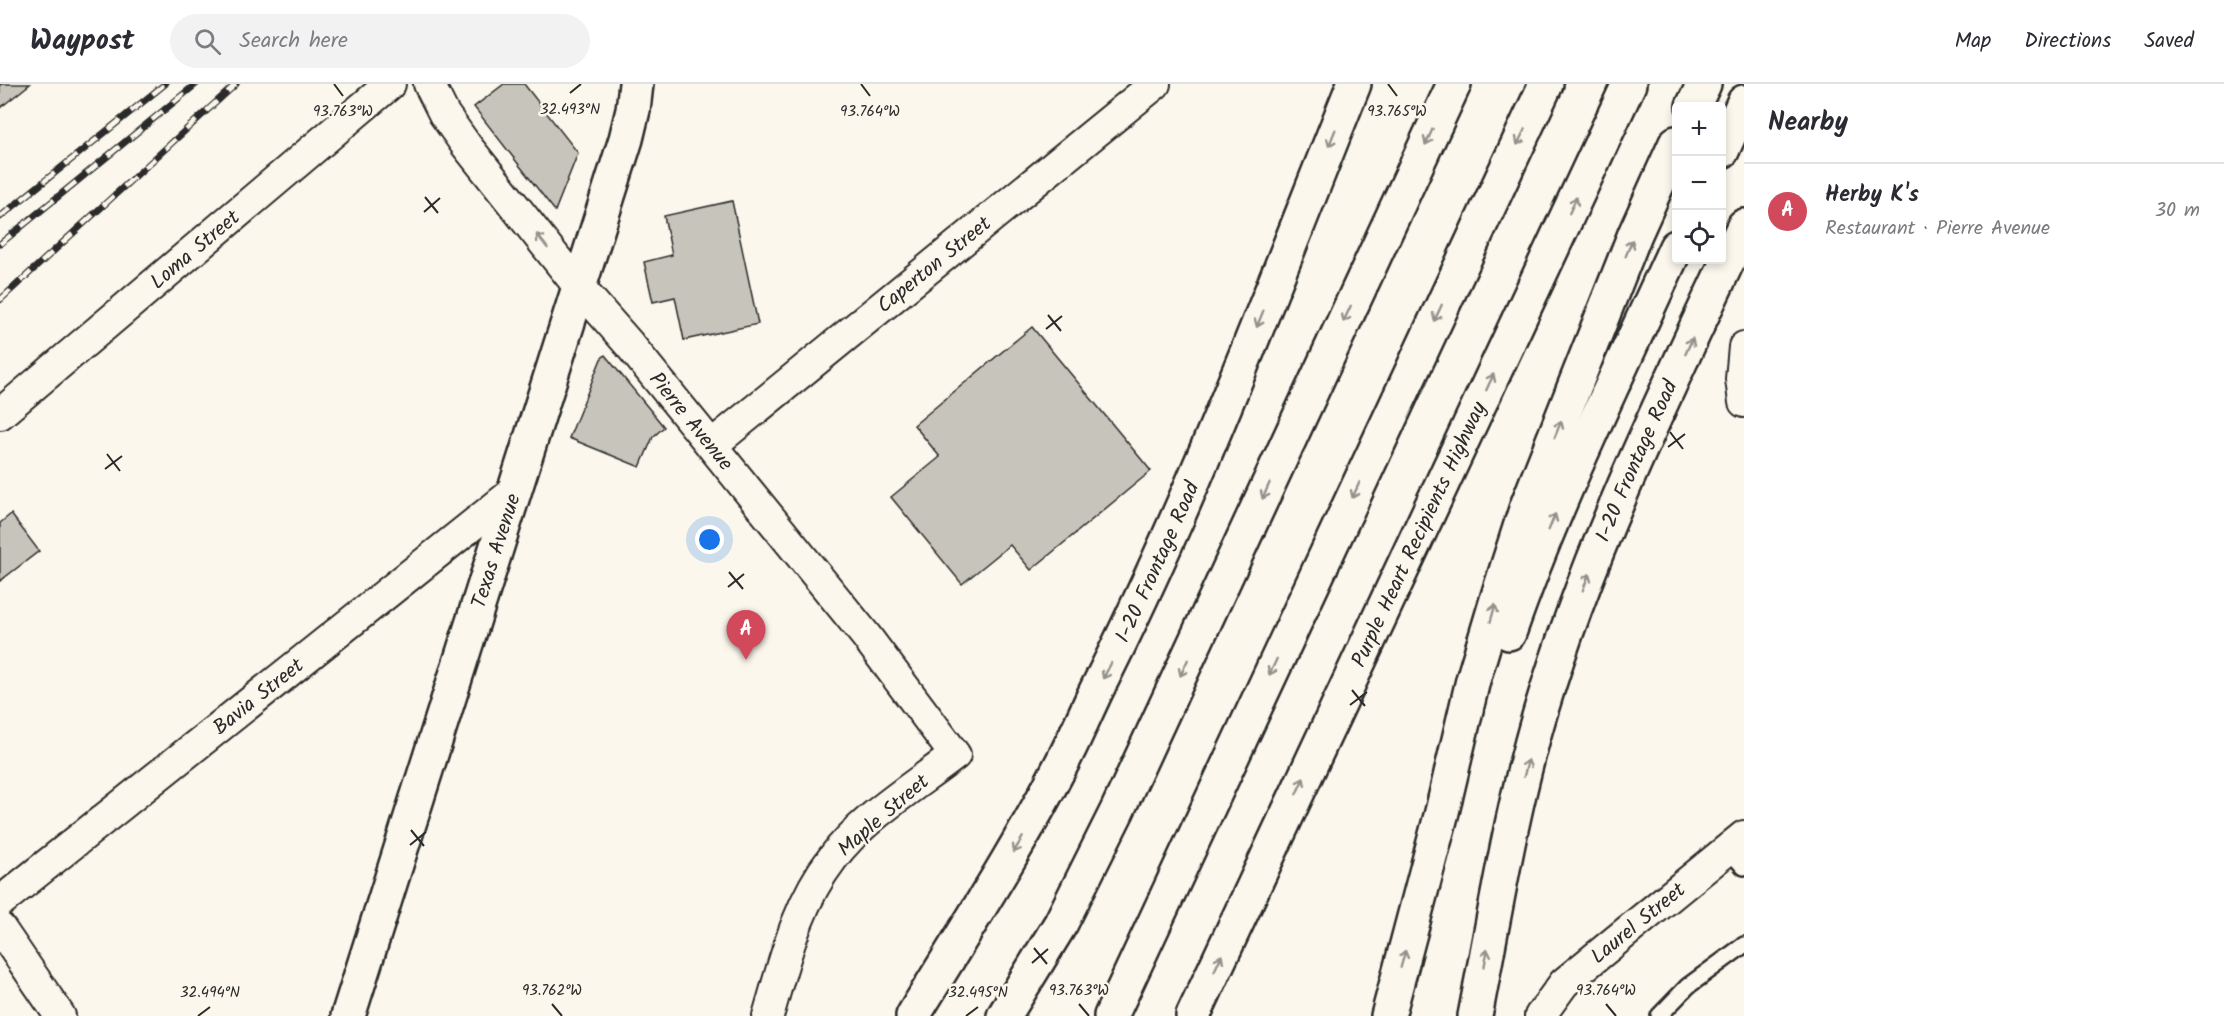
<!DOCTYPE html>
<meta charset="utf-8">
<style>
body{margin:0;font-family:Kalam,sans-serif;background:#f2f2f3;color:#2b2b33}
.controls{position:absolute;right:18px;top:18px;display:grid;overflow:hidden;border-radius:6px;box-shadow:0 3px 9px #0003}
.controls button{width:54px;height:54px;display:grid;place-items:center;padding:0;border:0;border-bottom:2px solid #e1e1e2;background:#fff;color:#2b2b33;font:30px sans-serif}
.you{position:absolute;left:710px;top:456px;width:21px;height:21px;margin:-15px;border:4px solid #fff;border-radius:50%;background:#1a73e8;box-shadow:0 0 0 9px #1a73e833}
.badge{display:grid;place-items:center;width:39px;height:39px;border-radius:50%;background:#d1495b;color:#fff;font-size:20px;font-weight:700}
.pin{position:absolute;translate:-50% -50px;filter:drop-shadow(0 2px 3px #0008)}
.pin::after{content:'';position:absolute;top:32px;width:21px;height:18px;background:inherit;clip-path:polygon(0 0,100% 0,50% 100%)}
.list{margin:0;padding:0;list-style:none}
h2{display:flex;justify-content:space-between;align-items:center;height:78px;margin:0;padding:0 24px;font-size:26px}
h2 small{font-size:20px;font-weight:400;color:#7c7c81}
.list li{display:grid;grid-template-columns:39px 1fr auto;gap:18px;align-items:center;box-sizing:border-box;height:96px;padding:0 24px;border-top:2px solid #e1e1e2}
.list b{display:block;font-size:22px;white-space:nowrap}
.list p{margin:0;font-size:20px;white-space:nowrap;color:#7c7c81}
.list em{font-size:20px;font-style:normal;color:#7c7c81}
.icon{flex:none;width:33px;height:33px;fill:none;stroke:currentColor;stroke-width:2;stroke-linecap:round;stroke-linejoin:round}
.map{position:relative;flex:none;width:1744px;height:932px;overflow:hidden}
header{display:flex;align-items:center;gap:36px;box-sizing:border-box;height:84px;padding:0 30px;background:#fff;border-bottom:2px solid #e1e1e2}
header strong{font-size:28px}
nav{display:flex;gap:33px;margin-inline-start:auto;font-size:21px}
.search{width:420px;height:54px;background:#f2f2f3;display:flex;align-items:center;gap:15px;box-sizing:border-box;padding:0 21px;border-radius:33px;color:#7c7c81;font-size:22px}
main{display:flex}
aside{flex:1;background:#fff}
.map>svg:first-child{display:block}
.building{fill:#c7c4bc;stroke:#2b2b2b;stroke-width:1.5}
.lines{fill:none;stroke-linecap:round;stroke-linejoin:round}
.lane-casing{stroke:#2b2b2b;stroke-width:20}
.street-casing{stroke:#2b2b2b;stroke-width:34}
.secondary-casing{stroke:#2b2b2b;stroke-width:38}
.primary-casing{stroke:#2b2b2b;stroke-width:38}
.highway-casing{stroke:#2b2b2b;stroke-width:38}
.lane{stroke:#fbf7ec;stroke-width:15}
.street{stroke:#fbf7ec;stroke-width:30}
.secondary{stroke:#fbf7ec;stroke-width:33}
.primary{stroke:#fbf7ec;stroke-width:33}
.highway{stroke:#fbf7ec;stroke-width:33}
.rail-casing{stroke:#2b2b2b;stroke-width:7}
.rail{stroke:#fbf7ec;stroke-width:4.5;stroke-dasharray:14;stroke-linecap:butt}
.oneway{stroke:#93918c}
.ticks{fill:none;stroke:#2b2b2b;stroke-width:2}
.labels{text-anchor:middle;stroke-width:5;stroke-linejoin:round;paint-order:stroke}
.street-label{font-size:21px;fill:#2b2b2b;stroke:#fbf7ec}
.ticks-label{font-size:15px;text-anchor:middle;fill:#2b2b2b;stroke:#fbf7ec;stroke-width:5;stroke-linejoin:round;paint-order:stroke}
</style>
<header>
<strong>Waypost</strong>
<div class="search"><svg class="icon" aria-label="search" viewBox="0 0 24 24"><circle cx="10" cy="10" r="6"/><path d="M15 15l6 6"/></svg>Search here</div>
<nav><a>Map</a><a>Directions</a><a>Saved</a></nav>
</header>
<main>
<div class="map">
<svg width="1744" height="932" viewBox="0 0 1744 932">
<rect width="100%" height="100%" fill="#fbf7ec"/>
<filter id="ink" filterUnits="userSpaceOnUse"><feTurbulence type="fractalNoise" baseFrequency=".0167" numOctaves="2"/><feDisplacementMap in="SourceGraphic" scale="12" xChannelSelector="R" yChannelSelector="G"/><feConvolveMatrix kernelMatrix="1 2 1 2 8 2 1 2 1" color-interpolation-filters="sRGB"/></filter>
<g filter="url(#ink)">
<path class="building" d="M 0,0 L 30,0 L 0,24 Z
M 504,0 L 524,0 L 578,69 L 555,127 L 474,23 Z
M 732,117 L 758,240 L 684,256 L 675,213 L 653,218 L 644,178 L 672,171 L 664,132 Z
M 1032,243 L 1151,387 L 1031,486 L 1010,461 L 962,500 L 891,413 L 940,373 L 914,341 Z
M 605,271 L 664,343 L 653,353 L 640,383 L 569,354 L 601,275 Z
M 11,430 L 39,467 L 0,497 L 0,439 Z"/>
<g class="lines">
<g class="lane-casing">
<path id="lane" d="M 1728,765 L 1744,783
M 1659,932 L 1688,902 L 1744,861"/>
</g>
<g class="street-casing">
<g id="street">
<path id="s1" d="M 429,0 L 444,30 L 466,61 L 579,203 L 629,260 L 866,552 L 955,671 C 915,702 862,734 832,775 C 797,820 784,878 768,932"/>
<path d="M 1744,263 L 1741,295 L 1744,318"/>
<path id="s2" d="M 0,330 L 390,0"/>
<path id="s3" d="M 712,361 L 1155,0"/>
<path id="s4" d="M 0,818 L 515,407"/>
<path d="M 0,844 L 60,932"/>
<path id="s5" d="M 1540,932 L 1564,899 L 1744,752"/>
</g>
</g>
<g class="secondary-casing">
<g id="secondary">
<path id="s6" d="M 913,932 C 964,848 1018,765 1063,677 C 1075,654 1085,630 1096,607 C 1195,411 1272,204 1354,0"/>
<path id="s7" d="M 1475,932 C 1495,830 1511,726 1541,626 C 1591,459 1670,300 1744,142"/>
</g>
</g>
<g class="primary-casing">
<g id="primary">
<path id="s8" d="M 348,932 L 626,55 L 633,26 L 636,0"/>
</g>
</g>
<g class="highway-casing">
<g id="highway">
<path d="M 1693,22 L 1704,0"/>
<path d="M 1722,67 L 1744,18"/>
<path d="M 1509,549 C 1555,417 1618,291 1676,163"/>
<path d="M 1004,932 L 1061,839 L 1117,727 L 1454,0"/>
<path d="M 1111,932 L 1546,0"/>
<path id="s9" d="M 1193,932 L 1629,0"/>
<path d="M 1388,932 L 1442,728 L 1473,596 L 1499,509 L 1527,422 L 1635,150 L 1676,59"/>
</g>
</g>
<use href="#lane" class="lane"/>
<use href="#street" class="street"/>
<use href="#secondary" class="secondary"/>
<use href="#primary" class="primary"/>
<use href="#highway" class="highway"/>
<g class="rail-casing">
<path id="rail" d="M 0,133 L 165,0
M 0,160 L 196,0
M 0,216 L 236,0"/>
</g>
<use href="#rail" class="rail"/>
</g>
<defs><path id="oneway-shaft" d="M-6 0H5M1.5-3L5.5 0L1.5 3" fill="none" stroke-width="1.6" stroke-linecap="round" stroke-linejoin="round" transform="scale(1.5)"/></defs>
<g class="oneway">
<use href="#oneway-shaft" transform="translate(1429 53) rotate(115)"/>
<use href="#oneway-shaft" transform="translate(1521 53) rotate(116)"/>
<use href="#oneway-shaft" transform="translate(1332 54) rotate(112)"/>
<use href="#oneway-shaft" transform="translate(1573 121) rotate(-65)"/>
<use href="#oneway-shaft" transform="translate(542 157) rotate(-128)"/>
<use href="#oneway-shaft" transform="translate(1629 164) rotate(-68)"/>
<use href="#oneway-shaft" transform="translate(1438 229) rotate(115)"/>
<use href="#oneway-shaft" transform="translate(1347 230) rotate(115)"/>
<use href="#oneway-shaft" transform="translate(1260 235) rotate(112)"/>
<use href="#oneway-shaft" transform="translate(1689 262) rotate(-66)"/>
<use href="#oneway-shaft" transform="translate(1490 298) rotate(-65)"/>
<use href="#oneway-shaft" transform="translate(1558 345) rotate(-68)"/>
<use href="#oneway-shaft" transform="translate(1356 406) rotate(115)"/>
<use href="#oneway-shaft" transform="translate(1266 407) rotate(114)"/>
<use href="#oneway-shaft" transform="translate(1552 438) rotate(-68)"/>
<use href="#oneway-shaft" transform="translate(1586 498) rotate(-69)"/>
<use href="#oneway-shaft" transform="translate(1493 529) rotate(-74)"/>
<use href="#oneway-shaft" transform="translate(1273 583) rotate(115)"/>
<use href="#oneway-shaft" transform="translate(1184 584) rotate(115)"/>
<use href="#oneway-shaft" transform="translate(1107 587) rotate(118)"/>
<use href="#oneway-shaft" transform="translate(1526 684) rotate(-76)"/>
<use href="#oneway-shaft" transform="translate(1300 702) rotate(-65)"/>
<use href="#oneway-shaft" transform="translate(1018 761) rotate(121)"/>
<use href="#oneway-shaft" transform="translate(1486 874) rotate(-79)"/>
<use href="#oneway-shaft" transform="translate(1403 875) rotate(-75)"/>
<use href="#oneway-shaft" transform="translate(1218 879) rotate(-65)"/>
</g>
</g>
<path class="ticks" d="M 334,0 L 343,12M 861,0 L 870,12M 1388,0 L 1397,12M 570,9 L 581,0M 425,113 L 438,129M 424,128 L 440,114M 1048,231 L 1061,247M 1046,245 L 1062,232M 1670,348 L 1683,365M 1668,363 L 1685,350M 107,370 L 120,387M 105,385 L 122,372M 729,488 L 743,505M 728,503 L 744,490M 1352,606 L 1365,622M 1350,621 L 1367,608M 411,746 L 424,762M 410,761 L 426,748M 1034,864 L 1047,880M 1032,879 L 1048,865M 552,920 L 562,932M 1079,920 L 1089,932M 1606,920 L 1616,932M 198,932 L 210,923M 966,932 L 978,923"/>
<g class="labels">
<g class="street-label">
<text dy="7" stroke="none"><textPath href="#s2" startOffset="255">Loma Street</textPath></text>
<text dy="7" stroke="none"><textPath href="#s3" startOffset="286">Caperton Street</textPath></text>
<text dy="7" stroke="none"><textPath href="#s1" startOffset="428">Pierre Avenue</textPath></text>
<text dy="7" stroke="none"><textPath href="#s7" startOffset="580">I-20 Frontage Road</textPath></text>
<text dy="7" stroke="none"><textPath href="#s9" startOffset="532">Purple Heart Recipients Highway</textPath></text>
<text dy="7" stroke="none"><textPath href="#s8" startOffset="488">Texas Avenue</textPath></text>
<text dy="7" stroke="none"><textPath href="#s6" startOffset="516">I-20 Frontage Road</textPath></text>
<text dy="7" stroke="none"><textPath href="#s4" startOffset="330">Bavia Street</textPath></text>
<text transform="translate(883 731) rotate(-41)" y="7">Maple Street</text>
<text dy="7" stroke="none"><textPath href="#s5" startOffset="136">Laurel Street</textPath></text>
</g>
</g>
<g class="ticks-label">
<text x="570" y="30">32.493°N</text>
<text x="343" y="32">93.763°W</text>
<text x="870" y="32">93.764°W</text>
<text x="1397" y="32">93.765°W</text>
<text x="552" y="911">93.762°W</text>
<text x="1079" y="911">93.763°W</text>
<text x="1606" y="911">93.764°W</text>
<text x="210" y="913">32.494°N</text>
<text x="978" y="913">32.495°N</text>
</g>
</svg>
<div class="controls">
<button>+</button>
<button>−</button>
<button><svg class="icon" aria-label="locate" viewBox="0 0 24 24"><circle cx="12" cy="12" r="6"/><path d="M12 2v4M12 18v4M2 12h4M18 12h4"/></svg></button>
</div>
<div class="you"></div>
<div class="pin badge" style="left:746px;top:576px">A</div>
</div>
<aside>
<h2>Nearby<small></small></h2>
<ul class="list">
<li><span class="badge">A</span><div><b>Herby K's</b><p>Restaurant · Pierre Avenue</p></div><em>30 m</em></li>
</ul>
</aside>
</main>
